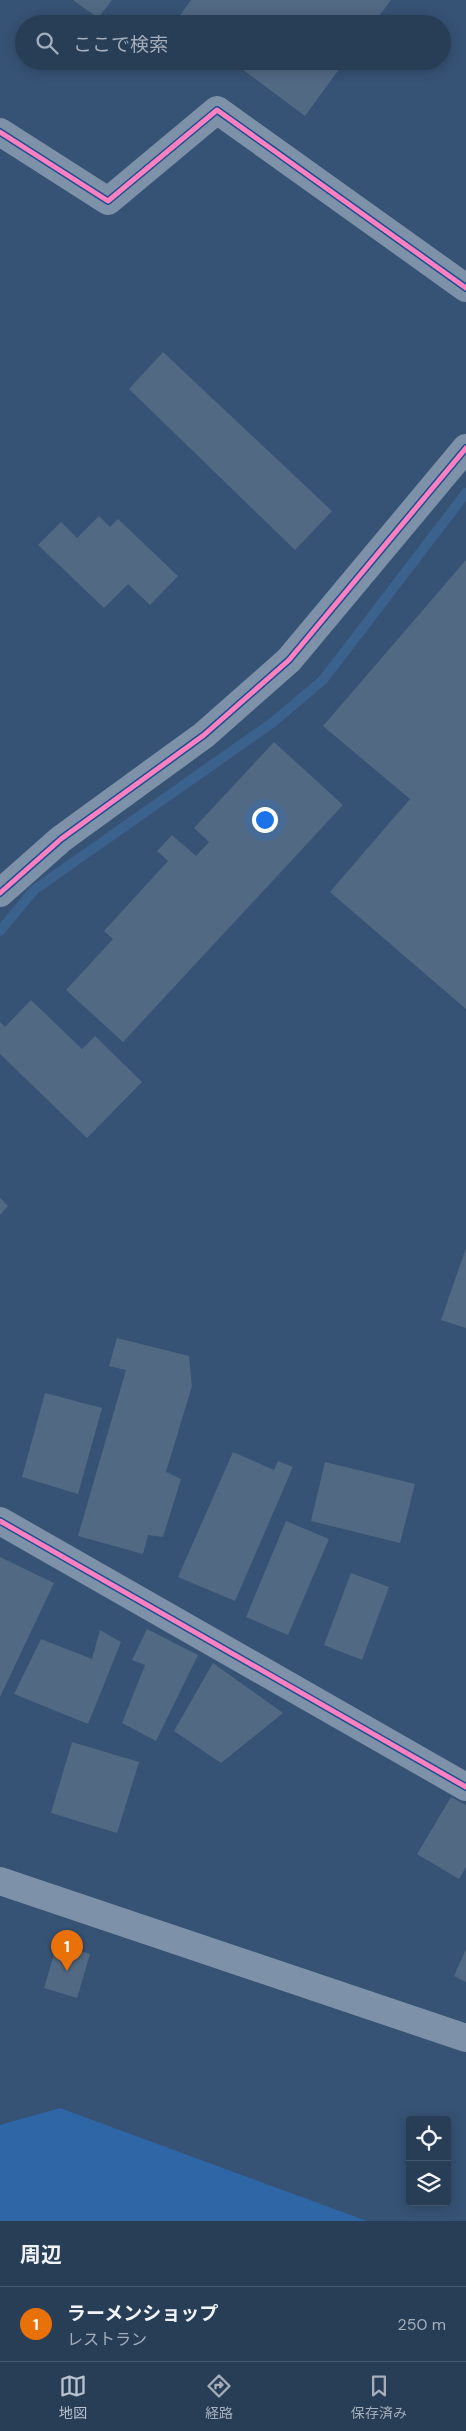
<!DOCTYPE html>
<html lang="ja">
<meta charset="utf-8">
<style>
body{margin:0;font-family:"DM Sans","Noto Sans JP",sans-serif;background:#344961;color:#f1f3f6}
.controls{position:absolute;right:15px;bottom:15px;display:grid;overflow:hidden;border-radius:5px;box-shadow:0 2px 12px #0003}
.controls button{width:45px;height:45px;display:grid;place-items:center;padding:0;border:0;border-bottom:1px solid #44576d;background:#283e57;color:#f1f3f6;font:25px sans-serif}
.you{position:absolute;left:264px;top:819px;width:18px;height:18px;margin:-12px;border:4px solid #fff;border-radius:50%;background:#1a73e8;box-shadow:0 0 0 8px #1a73e833}
.badge{display:grid;place-items:center;width:32px;height:32px;border-radius:50%;background:#b9c2ce;color:#fff;font-size:16px;font-weight:700}
.pin{position:absolute;translate:-50% -41px;filter:drop-shadow(0 1px 2px #0008)}
.pin::after{content:'';position:absolute;top:26px;width:18px;height:15px;background:inherit;clip-path:polygon(0 0,100% 0,50% 100%)}
.list{margin:0;padding:0;list-style:none}
h2{display:flex;justify-content:space-between;align-items:center;height:65px;margin:0;padding:0 20px;font-size:21px}
h2 small{font-size:16px;font-weight:400;color:#a5aeba}
.list li{display:grid;grid-template-columns:32px 1fr auto;gap:15px;align-items:center;box-sizing:border-box;height:75px;padding:0 20px;border-top:1px solid #44576d}
.list b{display:block;font-size:19px;white-space:nowrap}
.list p{margin:0;font-size:16px;white-space:nowrap;color:#a5aeba}
.list em{font-size:16px;font-style:normal;color:#a5aeba}
.icon{flex:none;width:28px;height:28px;fill:none;stroke:currentColor;stroke-width:2;stroke-linecap:round;stroke-linejoin:round}
.map{position:relative;flex:none;width:466px;height:2221px;overflow:hidden}
.search{position:absolute;background:#283e57;box-shadow:0 2px 12px #0003;left:15px;right:15px;top:15px;height:55px;display:flex;align-items:center;gap:12px;box-sizing:border-box;padding:0 18px;border-radius:28px;color:#a5aeba;font-size:19px}
.sheet{height:140px;background:#283e57}
nav{display:flex;justify-content:space-around;align-items:center;box-sizing:border-box;height:70px;border-top:1px solid #44576d;background:#283e57;font-size:14px;color:#a5aeba}
nav a{display:grid;justify-items:center;gap:2px}
nav .on{color:#b9c2ce}
.map>svg:first-child{display:block}
.green{fill:#2f66a5}
.lines{fill:none;stroke-linecap:round;stroke-linejoin:round}
.stream{stroke:#3b618d;stroke-width:10}
.building{fill:#526984}
.minor{stroke:#7d92a8;stroke-width:28}
.cycleway-casing{stroke:#1b4f8f;stroke-width:8}
.cycleway{stroke:#ff80c0;stroke-width:5}
</style>
<div class="map">
<svg width="466" height="2221" viewBox="0 0 466 2221">
<rect width="100%" height="100%" fill="#365274"/>
<path class="green" d="M 60,2108 L 367,2221 L 0,2221 L 0,2125 Z"/>
<g class="lines">
<path class="stream" d="M 0,931 L 34,890 L 272,723 L 323,680 L 466,493"/>
</g>
<path class="building" d="M 73,0 L 112,0 L 98,18 Z
M 191,0 L 391,0 L 373,24 L 180,24 L 176,21 Z
M 231,61 L 345,61 L 305,116 Z
M 163,352 L 332,511 L 295,550 L 129,389 Z
M 99,516 L 110,527 L 118,519 L 178,576 L 150,605 L 128,584 L 104,608 L 38,545 L 61,522 L 77,538 Z
M 466,560 L 466,1009 L 330,892 L 410,799 L 323,726 Z
M 274,742 L 343,805 L 123,1042 L 66,990 L 113,939 L 104,931 L 168,861 L 157,851 L 172,835 L 196,856 L 209,842 L 194,828 Z
M 31,1000 L 82,1049 L 95,1036 L 142,1082 L 87,1138 L 0,1054 L 0,1022 L 5,1027 Z
M 0,1198 L 8,1206 L 0,1215 Z
M 466,1248 L 466,1328 L 441,1320 Z
M 117,1338 L 189,1356 L 192,1386 L 166,1472 L 181,1479 L 163,1537 L 148,1535 L 143,1554 L 78,1536 L 126,1370 L 109,1366 Z
M 45,1393 L 102,1408 L 78,1494 L 22,1477 Z
M 233,1452 L 274,1470 L 278,1461 L 293,1467 L 235,1601 L 178,1577 Z
M 325,1462 L 415,1484 L 400,1543 L 311,1521 Z
M 286,1521 L 329,1539 L 288,1635 L 246,1617 Z
M 0,1557 L 54,1583 L 0,1697 Z
M 351,1573 L 389,1587 L 362,1660 L 324,1645 Z
M 147,1629 L 198,1655 L 156,1741 L 122,1723 L 145,1665 L 132,1660 Z
M 100,1630 L 121,1642 L 88,1724 L 14,1694 L 41,1639 L 92,1659 Z
M 213,1663 L 283,1713 L 221,1763 L 174,1731 Z
M 72,1742 L 139,1762 L 117,1833 L 51,1813 Z
M 451,1797 L 466,1805 L 466,1867 L 459,1879 L 417,1854 Z
M 57,1944 L 90,1954 L 77,1998 L 44,1988 Z
M 466,1949 L 466,1982 L 454,1976 Z"/>
<g class="lines">
<path class="minor" d="M 0,132 L 108,201 L 217,110 L 466,288
M 0,893 L 61,839 L 204,735 L 289,660 L 466,448
M 0,1521 L 466,1787
M 0,1881 L 466,2038"/>
<g class="cycleway-casing">
<path id="cycleway" d="M 0,132 L 108,201 L 217,110 L 466,288
M 0,893 L 61,839 L 204,735 L 289,660 L 466,448
M 0,1521 L 466,1787"/>
</g>
<use href="#cycleway" class="cycleway"/>
</g>
</svg>
<div class="controls">
<button><svg class="icon" aria-label="locate" viewBox="0 0 24 24"><circle cx="12" cy="12" r="6"/><path d="M12 2v4M12 18v4M2 12h4M18 12h4"/></svg></button>
<button><svg class="icon" aria-label="layers" viewBox="0 0 24 24"><path d="M12 4l9 5-9 5-9-5zM3 14l9 5 9-5"/></svg></button>
</div>
<div class="you"></div>
<div class="pin badge" style="left:67px;top:1971px;background:#e8710a">1</div>
<div class="search"><svg class="icon" aria-label="search" viewBox="0 0 24 24"><circle cx="10" cy="10" r="6"/><path d="M15 15l6 6"/></svg>ここで検索</div>
</div>
<section class="sheet">
<h2>周辺<small></small></h2>
<ul class="list">
<li><span class="badge" style="background:#e8710a">1</span><div><b>ラーメンショップ</b><p>レストラン</p></div><em>250 m</em></li>
</ul>
</section>
<nav>
<a class="on"><svg class="icon" aria-label="map" viewBox="0 0 24 24"><path d="M3 6l6-2 6 2 6-2v14l-6 2-6-2-6 2zM9 4v14M15 6v14"/></svg>地図</a>
<a><svg class="icon" aria-label="directions" viewBox="0 0 24 24"><path d="M12 3l9 9-9 9-9-9zM9 14v-3h6M13 9l2 2-2 2"/></svg>経路</a>
<a><svg class="icon" aria-label="saved" viewBox="0 0 24 24"><path d="M7 4h10v16l-5-4-5 4z"/></svg>保存済み</a>
</nav>
